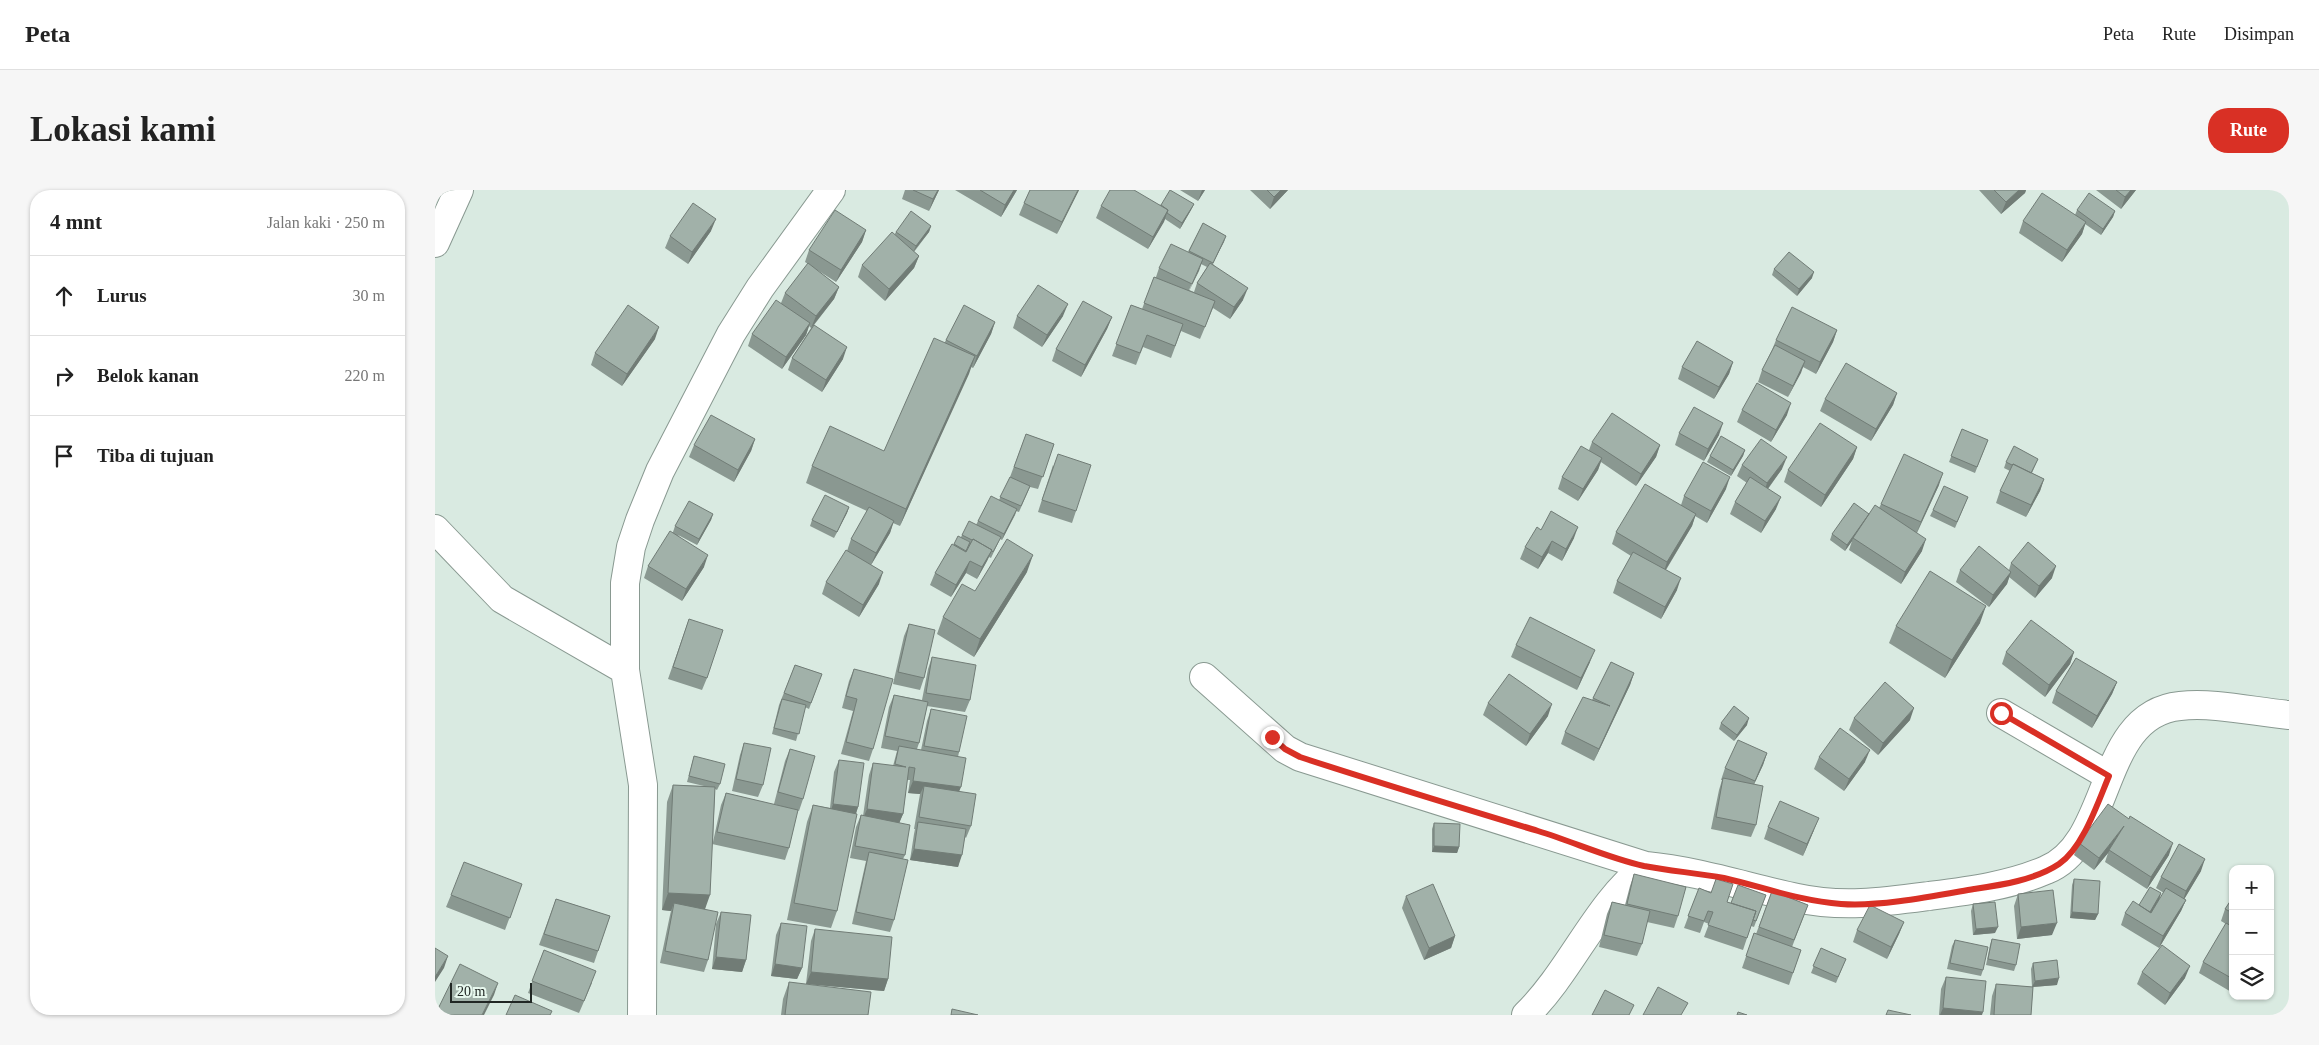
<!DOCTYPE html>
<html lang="id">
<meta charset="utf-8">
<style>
body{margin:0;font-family:Georgia,serif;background:#f6f6f6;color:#222}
.controls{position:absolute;right:15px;bottom:15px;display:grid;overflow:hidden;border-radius:10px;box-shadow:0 1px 4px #0004}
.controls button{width:45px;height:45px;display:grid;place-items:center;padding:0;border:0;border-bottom:1px solid #e0e0e0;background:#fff;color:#222;font:25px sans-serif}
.scale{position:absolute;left:15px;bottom:12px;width:82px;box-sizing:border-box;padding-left:5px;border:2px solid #212724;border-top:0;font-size:14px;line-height:18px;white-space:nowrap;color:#212724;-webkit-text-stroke:4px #e7f8ee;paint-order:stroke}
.stop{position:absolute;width:15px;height:15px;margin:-11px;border:4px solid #d93025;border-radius:50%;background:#fff}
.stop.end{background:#d93025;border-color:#fff;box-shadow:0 1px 5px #0008}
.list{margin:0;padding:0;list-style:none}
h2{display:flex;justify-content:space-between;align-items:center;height:65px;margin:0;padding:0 20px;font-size:21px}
h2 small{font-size:16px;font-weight:400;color:#767676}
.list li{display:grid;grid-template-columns:32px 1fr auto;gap:15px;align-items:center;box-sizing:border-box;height:80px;padding:0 20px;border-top:1px solid #e0e0e0}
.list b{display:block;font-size:19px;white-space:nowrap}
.list em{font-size:16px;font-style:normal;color:#767676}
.icon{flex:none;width:28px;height:28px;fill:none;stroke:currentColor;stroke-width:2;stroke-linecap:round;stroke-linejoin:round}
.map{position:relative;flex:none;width:1854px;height:825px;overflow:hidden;border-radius:20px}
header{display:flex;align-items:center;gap:30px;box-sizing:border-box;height:70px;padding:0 25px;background:#fff;border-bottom:1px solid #e0e0e0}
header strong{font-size:24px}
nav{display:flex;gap:28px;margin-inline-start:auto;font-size:18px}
.intro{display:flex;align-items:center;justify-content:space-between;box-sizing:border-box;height:120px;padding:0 30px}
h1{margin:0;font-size:35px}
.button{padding:12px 22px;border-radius:20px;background:#d93025;color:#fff;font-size:18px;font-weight:700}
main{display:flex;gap:30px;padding:0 30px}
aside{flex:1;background:#fff;border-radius:20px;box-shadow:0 1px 4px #0004}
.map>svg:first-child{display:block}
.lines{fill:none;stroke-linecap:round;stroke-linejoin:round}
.minor-casing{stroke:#899991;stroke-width:30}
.minor{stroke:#fff;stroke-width:28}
.wall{fill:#8a9891;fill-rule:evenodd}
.shaded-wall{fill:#717c76}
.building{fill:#a1b1a9;stroke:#717c76}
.route{stroke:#d93025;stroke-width:6}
</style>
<header>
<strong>Peta</strong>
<nav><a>Peta</a><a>Rute</a><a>Disimpan</a></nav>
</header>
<div class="intro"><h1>Lokasi kami</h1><a class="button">Rute</a></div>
<main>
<aside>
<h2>4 mnt<small>Jalan kaki · 250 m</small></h2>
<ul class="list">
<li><svg class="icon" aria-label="ahead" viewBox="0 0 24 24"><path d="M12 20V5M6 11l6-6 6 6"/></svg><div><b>Lurus</b></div><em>30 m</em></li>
<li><svg class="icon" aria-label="right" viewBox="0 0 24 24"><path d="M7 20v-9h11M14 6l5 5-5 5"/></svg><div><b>Belok kanan</b></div><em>220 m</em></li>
<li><svg class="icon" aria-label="arrive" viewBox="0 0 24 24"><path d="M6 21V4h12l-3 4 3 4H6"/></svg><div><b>Tiba di tujuan</b></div></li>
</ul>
</aside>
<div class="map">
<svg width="1854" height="825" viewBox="0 0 1854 825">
<rect width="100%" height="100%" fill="#d9eae1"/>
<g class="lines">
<g class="minor-casing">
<path id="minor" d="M 0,53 L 24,0
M 0,339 L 67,409 L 190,480
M 769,487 L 850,559 L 865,567 L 1211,676
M 1566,523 L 1674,586
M 207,825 L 208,595 L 190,480 L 190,393 L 196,357 L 205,330 L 225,281 L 296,144 L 325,98 L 396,0
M 1091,825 C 1137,780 1161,714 1211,676 C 1263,681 1311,697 1362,708 C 1407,718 1449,712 1494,706 C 1533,701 1574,696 1611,680 C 1679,653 1662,524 1745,516 C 1779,512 1820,522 1854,525"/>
</g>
<use href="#minor" class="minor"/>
</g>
<path class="wall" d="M 470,0 L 504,0 L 494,21 L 467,9 Z
M 520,0 L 582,0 L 566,27 Z
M 595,0 L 644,0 L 622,44 L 584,25 L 589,13 Z
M 745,0 L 770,0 L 763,11 Z
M 815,0 L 853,0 L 835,19 Z
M 1544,0 L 1591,0 L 1590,3 L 1566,24 Z
M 1661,0 L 1701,0 L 1686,19 Z
M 759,14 L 756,20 L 745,39 L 730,29 L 713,59 L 661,28 L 666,16 Z
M 1642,20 L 1680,21 L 1678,27 L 1666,45 L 1650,34 L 1647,44 L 1627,72 L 1584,43 L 1588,31 L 1640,25 Z
M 768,33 L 791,46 L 778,74 L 808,110 L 795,129 L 778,118 L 765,149 L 746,141 L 736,168 L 708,157 L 701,175 L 677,166 L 696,115 L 707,119 L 719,87 L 721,87 L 724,78 L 753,62 ZM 766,74 L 772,77 L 762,93 L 759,102 L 754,100 Z
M 496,36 L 494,42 L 479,62 L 484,66 L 479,78 L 450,111 L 423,87 L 427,75 L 459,45 L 461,42 Z
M 431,40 L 427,52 L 401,92 L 379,78 L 404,97 L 399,109 L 379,135 L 408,169 L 387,202 L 353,180 L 357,168 L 376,138 L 374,136 L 371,145 L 347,179 L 313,156 L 317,144 L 346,113 L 350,103 L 373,74 L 370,72 L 374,60 Z
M 276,41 L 253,74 L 230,58 L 235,46 Z
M 1339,79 L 1377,88 L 1362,106 L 1337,85 Z
M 582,126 L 628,126 L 607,157 L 578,138 Z
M 677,127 L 672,139 L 646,187 L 617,171 L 621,159 Z
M 560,132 L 556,144 L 538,178 L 536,177 L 465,336 L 458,333 L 455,343 L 436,375 L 444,394 L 424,427 L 387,404 L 391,392 L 412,361 L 416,349 L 432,321 L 371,293 L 377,276 L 449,261 L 511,150 Z
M 1402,140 L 1398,152 L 1381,184 L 1368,177 L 1353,207 L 1323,192 L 1327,180 L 1337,160 L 1341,150 Z
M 220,149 L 187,196 L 156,175 L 160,163 Z
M 1298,172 L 1294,184 L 1279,209 L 1243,189 L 1247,177 Z
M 1462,203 L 1458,215 L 1436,251 L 1385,221 L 1390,209 Z
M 1307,220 L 1352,225 L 1336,252 L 1302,232 Z
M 1527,239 L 1553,250 L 1540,283 L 1514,272 Z
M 1244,243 L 1284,245 L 1269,271 L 1240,255 Z
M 591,244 L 619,254 L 603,299 L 595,297 L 584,322 L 581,321 L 567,350 L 565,349 L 556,368 L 554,367 L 552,371 L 542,389 L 531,383 L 516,407 L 495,395 L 500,383 L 519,354 L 526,347 L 527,345 L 541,335 L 543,331 L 564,310 L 575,287 Z
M 320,249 L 316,261 L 299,292 L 254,267 L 259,255 Z
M 1157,252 L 1225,255 L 1221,267 L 1201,296 L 1166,272 L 1163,280 L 1143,311 L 1123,299 L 1127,287 L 1154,260 Z
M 1422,257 L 1418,269 L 1386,317 L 1349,292 L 1353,280 Z
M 1310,260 L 1308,266 L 1296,286 L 1272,272 L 1275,266 Z
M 1603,269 L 1597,283 L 1609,289 L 1605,301 L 1591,327 L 1561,313 L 1565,301 L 1575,281 L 1569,278 L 1571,272 Z
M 618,275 L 641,321 L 637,333 L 603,322 Z
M 1307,275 L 1347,279 L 1333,299 L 1341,319 L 1326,343 L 1295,324 L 1300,312 L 1312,293 L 1302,286 Z
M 1504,295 L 1482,343 L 1487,361 L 1466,394 L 1414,360 L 1417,351 L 1410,361 L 1395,350 L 1397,344 L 1444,318 L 1446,314 Z
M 1291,299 L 1272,333 L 1260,326 L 1257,336 L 1231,380 L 1242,400 L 1226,429 L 1178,403 L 1182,391 L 1196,366 L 1177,354 L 1181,342 L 1246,315 L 1249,306 Z
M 1533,307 L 1520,338 L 1495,326 L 1498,320 Z
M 414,317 L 412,323 L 399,348 L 375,336 L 377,330 Z
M 278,324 L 276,330 L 262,355 L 243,345 L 269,377 L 247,411 L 209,388 L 213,376 L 238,342 L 240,336 Z
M 1106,340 L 1139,348 L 1127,371 L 1113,363 L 1103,379 L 1085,369 L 1090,357 Z
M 1576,373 L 1617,388 L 1600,408 L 1574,387 L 1572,394 L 1554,417 L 1521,392 L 1525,380 L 1574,380 Z
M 592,382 L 539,467 L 502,444 L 508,427 L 540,401 Z
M 254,429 L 272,488 L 267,500 L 233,489 Z
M 1545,433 L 1510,488 L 1454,453 L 1461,436 Z
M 474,434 L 489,488 L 485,500 L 458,494 L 469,446 Z
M 1081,455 L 1155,472 L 1142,500 L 1076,467 Z
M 1571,462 L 1639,462 L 1635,474 L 1610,507 L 1567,474 Z
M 497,467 L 535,510 L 530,522 L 492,516 L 484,553 L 482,559 L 486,560 L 492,531 L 496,519 L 524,562 L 523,567 L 524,601 L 536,636 L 531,648 L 530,647 L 523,677 L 475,670 L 479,644 L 480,639 L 479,639 L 485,604 L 473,603 L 475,590 L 472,590 L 468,624 L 464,633 L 470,665 L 468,669 L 459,730 L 455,742 L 417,734 L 431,671 L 415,668 L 421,637 L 426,625 L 428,626 L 434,585 L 438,573 L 458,576 L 462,561 L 446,558 L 454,517 L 459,505 L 487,510 L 493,479 Z
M 1176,472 L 1199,483 L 1195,495 L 1159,571 L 1126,554 L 1130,542 L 1157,510 Z
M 360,475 L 387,484 L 374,519 L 370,517 L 361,551 L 337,544 L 344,515 Z
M 419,479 L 438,559 L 434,571 L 406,564 L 418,521 L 407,518 L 414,491 Z
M 1682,492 L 1677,504 L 1657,538 L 1617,513 L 1621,501 Z
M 1053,513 L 1113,526 L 1091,556 L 1048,525 Z
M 1419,528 L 1475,530 L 1443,565 L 1414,540 Z
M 1286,533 L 1312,535 L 1299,551 L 1284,539 Z
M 309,553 L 328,595 L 323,607 L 297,601 L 305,565 Z
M 355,559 L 368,609 L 364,621 L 362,620 L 354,658 L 350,670 L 277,654 L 270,719 L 273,770 L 269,782 L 225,773 L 235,725 L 236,721 L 227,720 L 232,612 L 238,595 L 269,596 L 252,592 L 259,566 L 285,594 L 282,600 L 280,599 L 278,652 L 286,615 L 291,603 L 349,617 L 339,614 L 350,571 Z
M 1332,563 L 1328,575 L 1319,594 L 1321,635 L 1316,647 L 1276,639 L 1284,600 L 1287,590 L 1286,590 L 1290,578 Z
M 1384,567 L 1430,572 L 1409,601 L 1379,579 Z
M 404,570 L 423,617 L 421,624 L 402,721 L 396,738 L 352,730 L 372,632 L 378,615 L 395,618 L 399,582 Z
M 999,633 L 1024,657 L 1022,663 L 997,662 L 997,639 Z
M 1333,637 L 1379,640 L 1368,666 L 1329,649 Z
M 1644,653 L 1734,665 L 1712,699 L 1670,672 L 1673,663 L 1659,680 L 1639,665 Z
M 1766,681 L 1749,709 L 1751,710 L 1746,721 L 1724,758 L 1686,735 L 1690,723 L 1726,703 L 1724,710 L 1716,723 L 1729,703 L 1721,698 L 1726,687 Z
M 1199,684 L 1243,726 L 1239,738 L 1212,732 L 1207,754 L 1202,766 L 1164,757 L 1172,724 L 1177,712 L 1190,715 L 1195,696 Z
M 1281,689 L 1292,712 L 1296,713 L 1331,705 L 1319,737 L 1316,736 L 1308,760 L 1269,747 L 1274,734 L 1269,732 L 1265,743 L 1249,738 L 1264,698 L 1276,703 Z
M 1639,689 L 1663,724 L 1660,730 L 1635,728 L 1637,695 Z
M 87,694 L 70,740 L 11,717 L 16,705 Z
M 1337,701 L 1373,715 L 1357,757 L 1366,760 L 1354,795 L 1307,778 L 1319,743 L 1321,744 Z
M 1583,704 L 1617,745 L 1582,749 L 1579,716 Z
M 971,706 L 1020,746 L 1016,758 L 989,770 L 967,718 Z
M 1798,707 L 1798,803 L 1764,783 L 1768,772 L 1791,734 L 1786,731 L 1790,719 Z
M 121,709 L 175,726 L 159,773 L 104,755 Z
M 1538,714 L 1560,743 L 1538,745 L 1536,721 Z
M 286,722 L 311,770 L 307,782 L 277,779 L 281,734 Z
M 1469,732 L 1464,744 L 1452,769 L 1418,752 L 1422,740 Z
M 346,733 L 367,778 L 362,789 L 336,786 L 341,745 Z
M 380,739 L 453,789 L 449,801 L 371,794 L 376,751 Z
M 1557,749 L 1581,775 L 1579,781 L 1551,775 L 1555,755 Z
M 1520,750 L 1548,780 L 1546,786 L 1512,779 L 1517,756 Z
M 1386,758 L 1411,769 L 1401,793 L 1376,783 Z
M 109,760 L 157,793 L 144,823 L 93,803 Z
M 1598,773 L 1622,795 L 1598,797 L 1596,825 L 1555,825 L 1557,806 L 1561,794 L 1597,797 L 1596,779 Z
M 1707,782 L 1750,788 L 1730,815 L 1702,794 Z
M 1511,787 L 1547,825 L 1504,825 L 1506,799 Z
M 354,792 L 433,825 L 346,825 L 348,809 Z"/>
<path class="shaded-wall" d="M 503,0 L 504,0 L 494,21 L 498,9 Z
M 579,0 L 582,0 L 566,27 L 570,15 Z
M 643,0 L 644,0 L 622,44 L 627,32 Z
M 767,0 L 770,0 L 763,11 Z
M 846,0 L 853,0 L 835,19 L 839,7 Z
M 1584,0 L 1591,0 L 1590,3 L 1566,24 L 1571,12 Z
M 1696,0 L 1701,0 L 1686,19 L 1690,7 Z
M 759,14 L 756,20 L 745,39 L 747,33 Z
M 733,20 L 729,32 L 713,59 L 718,47 Z
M 1680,21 L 1678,27 L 1666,45 L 1668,39 Z
M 281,29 L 276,41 L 253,74 L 257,62 Z
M 1651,32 L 1647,44 L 1627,72 L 1632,60 Z
M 496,36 L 494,42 L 478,62 L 481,56 Z
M 431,40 L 427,52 L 401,92 L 406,80 Z
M 791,46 L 789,52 L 775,79 L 778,73 Z
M 484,66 L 479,78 L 450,111 L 454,99 Z
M 768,69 L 764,81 L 752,105 L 757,94 Z
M 1379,82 L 1377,88 L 1362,106 L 1364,99 Z
M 404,97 L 399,109 L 376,138 L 381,126 Z
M 813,98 L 808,110 L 795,129 L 799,117 Z
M 633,114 L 628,126 L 607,157 L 612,145 Z
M 677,127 L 672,139 L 646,187 L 650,175 Z
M 560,132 L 556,144 L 538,178 L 542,166 Z
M 375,133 L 371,145 L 347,179 L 351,167 Z
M 224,137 L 220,149 L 187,196 L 192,184 Z
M 1402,140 L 1398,152 L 1381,184 L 1385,172 Z
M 412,157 L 408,169 L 387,202 L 391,190 Z
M 540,166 L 534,184 L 465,336 L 471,319 Z
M 1370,171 L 1366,183 L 1353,207 L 1358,196 Z
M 1298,172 L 1294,184 L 1279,209 L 1284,197 Z
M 1462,203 L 1458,215 L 1436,251 L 1441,239 Z
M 1356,213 L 1352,225 L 1336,252 L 1341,240 Z
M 1288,233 L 1284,245 L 1269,271 L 1273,259 Z
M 320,249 L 316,261 L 299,292 L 303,280 Z
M 1225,255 L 1221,267 L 1201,296 L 1206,284 Z
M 1422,257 L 1418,269 L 1386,317 L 1390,305 Z
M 1310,260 L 1308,266 L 1296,286 L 1298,280 Z
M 1352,267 L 1347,279 L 1328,305 L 1332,293 Z
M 1167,268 L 1163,280 L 1143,311 L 1148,299 Z
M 1508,283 L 1504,295 L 1481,344 L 1486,332 Z
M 1295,287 L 1291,299 L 1272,333 L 1276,321 Z
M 1609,289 L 1605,301 L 1591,327 L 1596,315 Z
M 1346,307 L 1341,319 L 1326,343 L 1330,331 Z
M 414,317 L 412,323 L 399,348 L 402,342 Z
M 582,319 L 580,325 L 567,350 L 569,344 Z
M 278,324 L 276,330 L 262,355 L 264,349 Z
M 1261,324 L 1257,336 L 1228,384 L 1232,372 Z
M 1435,324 L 1418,348 L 1417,351 L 1410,361 L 1412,355 Z
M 459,331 L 455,343 L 436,375 L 441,363 Z
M 1143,337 L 1139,348 L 1127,371 L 1131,359 Z
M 1491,349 L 1487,361 L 1466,394 L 1470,382 Z
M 1117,351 L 1113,363 L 1103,379 L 1107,367 Z
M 557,360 L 552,371 L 542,389 L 547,377 Z
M 273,365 L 269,377 L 247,411 L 251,399 Z
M 598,365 L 592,382 L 539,467 L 545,449 Z
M 535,371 L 531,383 L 516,407 L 521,395 Z
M 1621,376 L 1617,388 L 1600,408 L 1604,396 Z
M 448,382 L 444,394 L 424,427 L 428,415 Z
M 1576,382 L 1572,394 L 1554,417 L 1558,405 Z
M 1246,388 L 1242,400 L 1226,429 L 1230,417 Z
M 1551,416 L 1545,433 L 1510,488 L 1517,470 Z
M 1160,460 L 1155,472 L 1142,500 L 1146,488 Z
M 1639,462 L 1635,474 L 1610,507 L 1614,495 Z
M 1199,483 L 1195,495 L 1159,571 L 1164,559 Z
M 1682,492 L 1677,504 L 1657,538 L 1662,526 Z
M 1117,514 L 1113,526 L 1091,556 L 1095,544 Z
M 1479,518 L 1475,530 L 1443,565 L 1448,553 Z
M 1314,528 L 1312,535 L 1299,551 L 1302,545 Z
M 1435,560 L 1430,572 L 1409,601 L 1414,589 Z
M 1332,563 L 1328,575 L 1315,603 L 1320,591 Z
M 478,591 L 526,597 L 521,609 L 489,596 L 485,604 L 473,603 Z
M 398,614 L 423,617 L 419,629 L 394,626 Z
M 432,619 L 468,624 L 463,636 L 427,631 Z
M 1384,628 L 1379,640 L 1368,666 L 1372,654 Z
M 1689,636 L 1673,663 L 1659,680 L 1664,668 Z
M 1738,653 L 1734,665 L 1712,699 L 1716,687 Z
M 999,656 L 1024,657 L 1022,663 L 997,662 Z
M 479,659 L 527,665 L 523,677 L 475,670 Z
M 1770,669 L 1766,681 L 1747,713 L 1751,701 Z
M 233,703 L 275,705 L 269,722 L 239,713 L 236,721 L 227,720 Z
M 1726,703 L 1724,710 L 1711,731 L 1713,725 Z
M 1751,710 L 1746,721 L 1724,758 L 1728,746 Z
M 1637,722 L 1663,724 L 1660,730 L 1635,728 Z
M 1469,732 L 1464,744 L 1452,769 L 1456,757 Z
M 1622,733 L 1617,745 L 1582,749 L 1586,737 Z
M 1563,737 L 1560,743 L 1538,745 L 1541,739 Z
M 1020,746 L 1016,758 L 989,770 L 994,758 Z
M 13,766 L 9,778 L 0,792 L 0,787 Z
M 281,767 L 311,770 L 307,782 L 277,779 Z
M 340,774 L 367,778 L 362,789 L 336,786 Z
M 1755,776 L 1750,788 L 1730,815 L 1735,803 Z
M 376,782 L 453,789 L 449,801 L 371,794 Z
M 1624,788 L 1622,795 L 1597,797 L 1600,791 Z
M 63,793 L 59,805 L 49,825 L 47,825 Z
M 1508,818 L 1548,822 L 1547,825 L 1505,825 Z"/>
<path class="building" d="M 478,0 L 503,0 L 498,9 Z
M 545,0 L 579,0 L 570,15 Z
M 595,0 L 643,0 L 627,32 L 589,13 Z
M 675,0 L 699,0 L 733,20 L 718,47 L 666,16 Z
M 735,0 L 759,14 L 747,33 L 732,23 L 733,20 L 726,15 Z
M 832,0 L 846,0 L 839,7 Z
M 1559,0 L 1584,0 L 1571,12 Z
M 1681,0 L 1696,0 L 1690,7 Z
M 1607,3 L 1651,32 L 1632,60 L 1588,31 Z
M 1654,3 L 1680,21 L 1668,39 L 1642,20 Z
M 258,13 L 281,29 L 257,62 L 235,46 Z
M 400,20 L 431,40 L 406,80 L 374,60 Z
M 476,21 L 496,36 L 481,56 L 461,42 Z
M 768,33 L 791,46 L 778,73 L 754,61 Z
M 457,42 L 484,66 L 454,99 L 427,75 Z
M 736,54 L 768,69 L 757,94 L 724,78 Z
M 1354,62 L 1379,82 L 1364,99 L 1339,79 Z
M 373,73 L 404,97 L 381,126 L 350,103 Z
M 775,73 L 813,98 L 799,117 L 762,93 Z
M 719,87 L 780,111 L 770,137 L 709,113 Z
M 603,95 L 633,114 L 612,145 L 582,126 Z
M 341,110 L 375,133 L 351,167 L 317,144 Z
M 648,111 L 677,127 L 650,175 L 621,159 Z
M 193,115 L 224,137 L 192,184 L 160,163 Z
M 529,115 L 560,132 L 542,166 L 511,150 Z
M 696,115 L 748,134 L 740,156 L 712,145 L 705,163 L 681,154 Z
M 1357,117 L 1402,140 L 1385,172 L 1341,150 Z
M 379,135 L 412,157 L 391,190 L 357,168 Z
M 499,148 L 540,166 L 471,319 L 377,276 L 395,236 L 449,261 Z
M 1262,151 L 1298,172 L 1284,197 L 1247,177 Z
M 1340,155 L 1370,171 L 1358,196 L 1327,180 Z
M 1411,173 L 1462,203 L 1441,239 L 1390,209 Z
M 1322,193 L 1356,213 L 1341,240 L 1307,220 Z
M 1259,217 L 1288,233 L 1273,259 L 1244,243 Z
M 1177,223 L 1225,255 L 1206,284 L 1157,252 Z
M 276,225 L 320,249 L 303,280 L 259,255 Z
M 1385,233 L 1422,257 L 1390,305 L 1353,280 Z
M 1527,239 L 1553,250 L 1542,277 L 1516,266 Z
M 591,244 L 619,254 L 608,287 L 579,277 Z
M 1286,246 L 1310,260 L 1298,280 L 1275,266 Z
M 1326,249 L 1352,267 L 1332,293 L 1307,275 Z
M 1146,256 L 1167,268 L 1148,299 L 1127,287 Z
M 1579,256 L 1603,269 L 1596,283 L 1578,274 L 1577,275 L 1571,272 Z
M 623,264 L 656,275 L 641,321 L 607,310 Z
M 1469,264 L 1508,283 L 1486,332 L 1446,314 Z
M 1268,272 L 1295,287 L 1276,321 L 1249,306 Z
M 1578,274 L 1609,289 L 1596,315 L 1565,301 Z
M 575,287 L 595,296 L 586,316 L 565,307 Z
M 1315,287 L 1346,307 L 1330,331 L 1300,312 Z
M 1210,294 L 1261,324 L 1232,372 L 1181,342 Z
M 1509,296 L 1533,307 L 1522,332 L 1498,320 Z
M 390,305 L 414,317 L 402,342 L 377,330 Z
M 556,306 L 582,319 L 569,344 L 543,331 Z
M 254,311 L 278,324 L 264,349 L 240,336 Z
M 1419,313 L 1434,324 L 1412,355 L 1397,344 Z
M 1440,315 L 1491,349 L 1470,382 L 1418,348 Z
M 434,317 L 459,331 L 441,363 L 416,349 Z
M 1116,321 L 1143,337 L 1131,359 L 1117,351 L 1107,367 L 1090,357 L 1102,337 L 1106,340 Z
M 534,331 L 566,347 L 558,362 L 556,360 L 557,360 L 538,349 L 537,350 L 527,345 Z
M 235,341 L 273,365 L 251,399 L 213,376 Z
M 523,346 L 535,352 L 531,361 L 519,354 Z
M 538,349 L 557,360 L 547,377 L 535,371 L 521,395 L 500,383 L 517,354 L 531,362 Z
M 572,349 L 598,365 L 545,449 L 508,427 L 527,394 L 540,401 Z
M 1593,352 L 1621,376 L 1604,396 L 1576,373 Z
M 1544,356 L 1576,382 L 1558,405 L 1525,380 Z
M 411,360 L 448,382 L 428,415 L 391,392 Z
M 1198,362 L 1246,388 L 1230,417 L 1182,391 Z
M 1495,381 L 1551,416 L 1517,470 L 1461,436 Z
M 1095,427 L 1160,460 L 1146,488 L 1081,455 Z
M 254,429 L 288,440 L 272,488 L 238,477 Z
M 1596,430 L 1639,462 L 1614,495 L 1571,462 Z
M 474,434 L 500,440 L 489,488 L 463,482 Z
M 497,467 L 541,475 L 535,510 L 491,503 Z
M 1641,468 L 1682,492 L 1662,526 L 1621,501 Z
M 1176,472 L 1199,483 L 1164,559 L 1130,542 L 1148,507 L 1175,516 L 1158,508 Z
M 360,475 L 387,484 L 376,513 L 349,503 Z
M 419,479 L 458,489 L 438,559 L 411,552 L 422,509 L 411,506 Z
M 1074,484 L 1117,514 L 1095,544 L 1053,513 Z
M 1450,492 L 1479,518 L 1448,553 L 1419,528 Z
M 459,505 L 493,512 L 484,553 L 450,546 Z
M 347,509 L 371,515 L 364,544 L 339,538 Z
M 1299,516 L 1314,528 L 1302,545 L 1286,533 Z
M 496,519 L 532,526 L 524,562 L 489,556 Z
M 1405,538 L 1435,560 L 1414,589 L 1384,567 Z
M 1303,550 L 1332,563 L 1320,591 L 1290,578 Z
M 309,553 L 336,558 L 328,595 L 301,589 Z
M 464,556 L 531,568 L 526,597 L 478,591 L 480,578 L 474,577 L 468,624 L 432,619 L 438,573 L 471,577 L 460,574 Z
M 355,559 L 380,566 L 368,609 L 343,602 Z
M 259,566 L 290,574 L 285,594 L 254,586 Z
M 404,570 L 429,573 L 423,617 L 398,614 Z
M 1288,588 L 1328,596 L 1321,635 L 1281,627 Z
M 238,595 L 280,597 L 275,705 L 233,703 Z
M 489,596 L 541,604 L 536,636 L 484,627 Z
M 291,603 L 363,620 L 354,658 L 282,642 Z
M 1345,611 L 1384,628 L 1372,654 L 1333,637 Z
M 1673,614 L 1694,629 L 1695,626 L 1738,653 L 1716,687 L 1674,660 L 1689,636 L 1664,668 L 1644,653 Z
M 378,615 L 422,624 L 402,721 L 359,713 Z
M 426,625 L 475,635 L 470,665 L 420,656 Z
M 483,632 L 531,639 L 527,665 L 479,659 Z
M 999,633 L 1025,634 L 1024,657 L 999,656 Z
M 1744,654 L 1770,669 L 1751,701 L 1726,687 Z
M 434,662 L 473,670 L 459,730 L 421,722 Z
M 29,672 L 87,694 L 75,728 L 16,705 Z
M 1199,684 L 1251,697 L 1243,726 L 1192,714 Z
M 1281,689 L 1298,694 L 1292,712 L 1321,721 L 1312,748 L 1273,735 L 1278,722 L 1273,721 L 1269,731 L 1253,726 L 1264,698 L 1276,703 Z
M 1639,689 L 1665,691 L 1663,724 L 1637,722 Z
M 998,694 L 1020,746 L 994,758 L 971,706 Z
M 1303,695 L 1331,705 L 1321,731 L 1318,730 L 1321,721 L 1296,713 Z
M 1715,697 L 1726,703 L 1715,722 L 1704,715 Z
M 1731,698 L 1751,710 L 1728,746 L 1690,723 L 1698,711 L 1716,723 Z
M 1618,700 L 1622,733 L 1586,737 L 1583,704 Z
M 1337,701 L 1373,715 L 1359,750 L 1324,737 Z
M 1798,707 L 1798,723 L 1790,719 Z
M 121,709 L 175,726 L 163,761 L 109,744 Z
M 1177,712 L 1215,721 L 1207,754 L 1169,745 Z
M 1560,712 L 1563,737 L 1541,739 L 1538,714 Z
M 239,713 L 283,722 L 273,770 L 230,761 Z
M 1435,715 L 1469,732 L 1456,757 L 1422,740 Z
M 286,722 L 316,725 L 311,770 L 281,767 Z
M 346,733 L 372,736 L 367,778 L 340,774 Z
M 1791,733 L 1798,737 L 1798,789 L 1768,772 Z
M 380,739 L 457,747 L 453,789 L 376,782 Z
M 1319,743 L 1366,760 L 1358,783 L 1311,766 Z
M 1557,749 L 1585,754 L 1581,775 L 1553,769 Z
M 1520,750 L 1553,757 L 1548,780 L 1515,773 Z
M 1727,755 L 1755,776 L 1735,803 L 1707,782 Z
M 0,758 L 13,766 L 0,787 Z
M 1386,758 L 1411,769 L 1403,787 L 1378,776 Z
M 109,760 L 161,781 L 149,811 L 97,791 Z
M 1622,770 L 1624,788 L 1600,791 L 1598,773 Z
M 25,774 L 63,793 L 47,825 L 0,825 Z
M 1511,787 L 1551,791 L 1548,822 L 1508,818 Z
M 354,792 L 436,802 L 433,825 L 350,825 Z
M 1561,794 L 1598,797 L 1596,825 L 1559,825 Z
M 1223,797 L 1253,813 L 1246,825 L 1208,825 Z
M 1170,800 L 1199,815 L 1194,825 L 1157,825 Z
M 80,805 L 117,821 L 115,825 L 71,825 Z
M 517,819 L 543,825 L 516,825 Z
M 1453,820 L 1476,825 L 1451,825 Z
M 1303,822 L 1312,825 L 1302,825 Z"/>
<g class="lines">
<path class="route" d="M 837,547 L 850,559 L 865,567 C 944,593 1024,617 1103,641 C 1139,652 1173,668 1209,676 C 1235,681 1262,683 1289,688 C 1328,697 1365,711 1406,714 C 1445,717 1499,706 1539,699 C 1566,695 1600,690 1624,674 C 1648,658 1663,612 1674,586 L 1566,523"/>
</g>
</svg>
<div class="controls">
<button>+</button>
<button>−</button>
<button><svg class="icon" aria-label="layers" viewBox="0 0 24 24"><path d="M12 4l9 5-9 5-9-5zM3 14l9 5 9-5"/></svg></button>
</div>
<div class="scale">20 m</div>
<div class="stop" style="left:1566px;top:523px"></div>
<div class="stop end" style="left:837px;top:547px"></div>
</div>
</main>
